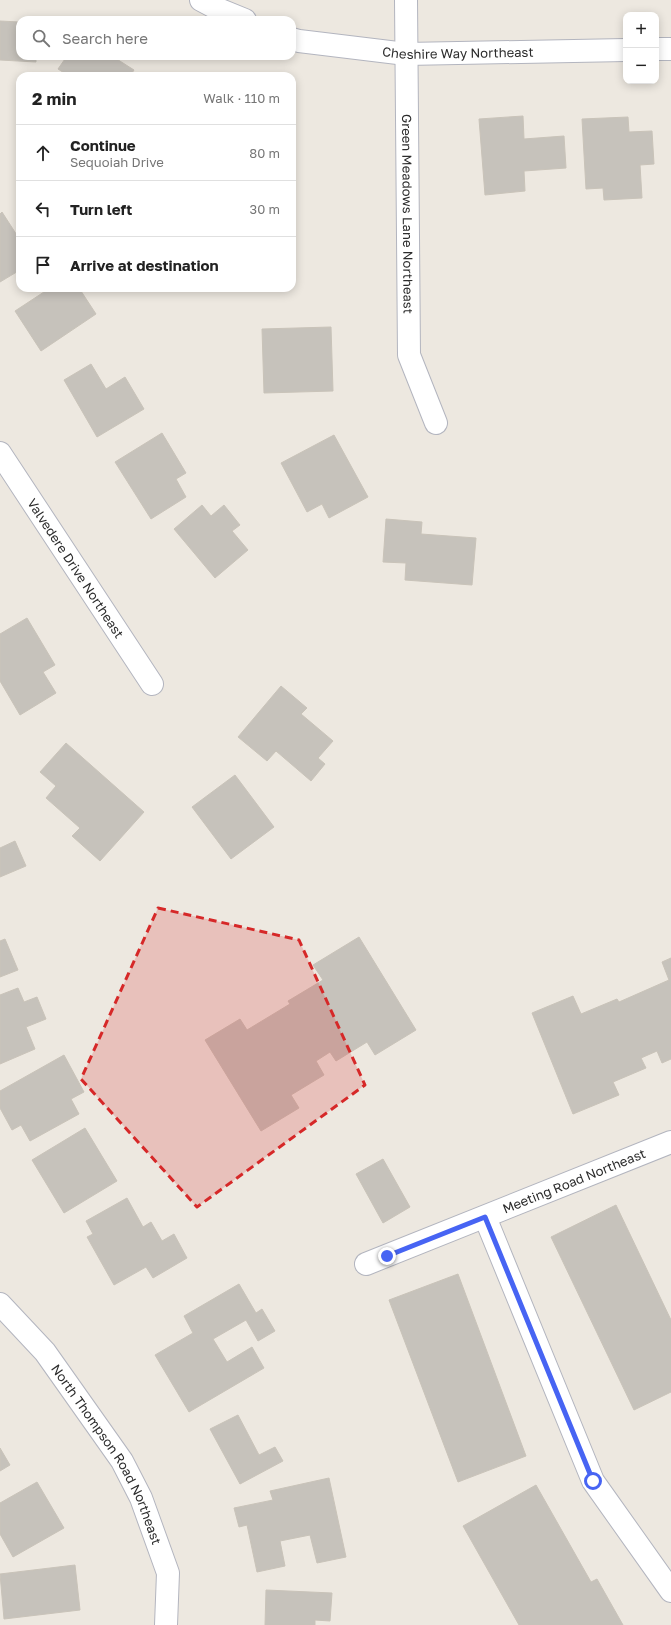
<!DOCTYPE html>
<meta charset="utf-8">
<style>
body{margin:0;font-family:"Golos Text",sans-serif;background:#f6f6f6;color:#222}
.controls{position:absolute;right:12px;top:12px;display:grid;overflow:hidden;border-radius:8px;box-shadow:0 2px 10px #0003}
.controls button{width:36px;height:36px;display:grid;place-items:center;padding:0;border:0;border-bottom:1px solid #e0e0e0;background:#fff;color:#222;font:20px sans-serif}
.stop{position:absolute;width:12px;height:12px;margin:-9px;border:3px solid #4764f3;border-radius:50%;background:#fff}
.stop.end{background:#4764f3;border-color:#fff;box-shadow:0 1px 4px #0008}
.list{margin:0;padding:0;list-style:none}
h2{display:flex;justify-content:space-between;align-items:center;height:52px;margin:0;padding:0 16px;font-size:17px}
h2 small{font-size:13px;font-weight:400;color:#767676}
.list li{display:grid;grid-template-columns:26px 1fr auto;gap:12px;align-items:center;box-sizing:border-box;height:56px;padding:0 16px;border-top:1px solid #e0e0e0}
.list b{display:block;font-size:15px;white-space:nowrap}
.list p{margin:0;font-size:13px;white-space:nowrap;color:#767676}
.list em{font-size:13px;font-style:normal;color:#767676}
.icon{flex:none;width:22px;height:22px;fill:none;stroke:currentColor;stroke-width:2;stroke-linecap:round;stroke-linejoin:round}
.map{position:relative;flex:none;width:671px;height:1625px;overflow:hidden}
.search{position:absolute;background:#fff;box-shadow:0 2px 10px #0003;left:16px;top:16px;width:280px;height:44px;display:flex;align-items:center;gap:10px;box-sizing:border-box;padding:0 14px;border-radius:12px;color:#767676;font-size:15px}
.panel{position:absolute;background:#fff;box-shadow:0 2px 10px #0003;left:16px;top:72px;width:280px;height:220px;border-radius:12px}
.map>svg:first-child{display:block}
.building{fill:#c6c2bb;stroke:#c9c3b9}
.lines{fill:none;stroke-linecap:round;stroke-linejoin:round}
.minor-casing{stroke:#b3b5bf;stroke-width:24}
.minor{stroke:#fff;stroke-width:22}
.route{stroke:#4764f3;stroke-width:5}
.marked{fill:#d62828;fill-opacity:0.2;stroke:#d62828;stroke-width:3;stroke-dasharray:8 5;stroke-linejoin:round}
.labels{text-anchor:middle;stroke-width:4;stroke-linejoin:round;paint-order:stroke}
.street-label{font-size:13px;fill:#2c2c2c;stroke:#fff}
</style>
<div class="map">
<svg width="671" height="1625" viewBox="0 0 671 1625">
<rect width="100%" height="100%" fill="#ede8e0"/>
<path class="building" d="M 0,21 L 20,22 L 20,56 L 36,56 L 36,62 L 0,60 Z
M 67,56 L 112,56 L 134,70 L 130,76 L 69,76 L 58,69 Z
M 523,116 L 524,139 L 564,136 L 566,168 L 524,171 L 525,191 L 485,195 L 479,119 Z
M 628,117 L 629,132 L 652,131 L 654,164 L 640,165 L 642,198 L 604,200 L 603,188 L 586,189 L 582,119 Z
M 2,212 L 20,240 L 20,270 L 0,282 L 0,214 Z
M 50,288 L 79,288 L 96,314 L 41,351 L 15,311 Z
M 331,327 L 333,391 L 264,393 L 262,329 Z
M 91,364 L 106,389 L 125,377 L 144,409 L 97,437 L 64,380 Z
M 162,433 L 186,473 L 176,479 L 186,497 L 151,519 L 115,462 Z
M 334,435 L 368,497 L 329,518 L 322,504 L 307,512 L 281,463 Z
M 202,505 L 211,516 L 224,505 L 240,525 L 232,531 L 248,550 L 215,578 L 174,529 Z
M 386,519 L 422,522 L 421,534 L 476,538 L 472,585 L 405,580 L 406,563 L 383,562 Z
M 27,618 L 55,665 L 43,672 L 56,693 L 20,715 L 0,681 L 0,634 Z
M 281,686 L 307,708 L 301,714 L 333,741 L 318,758 L 325,764 L 311,781 L 276,751 L 267,761 L 238,737 Z
M 66,743 L 144,812 L 100,861 L 72,836 L 80,828 L 46,798 L 56,786 L 40,772 Z
M 235,775 L 274,827 L 231,859 L 192,807 Z
M 15,841 L 26,866 L 0,877 L 0,848 Z
M 359,937 L 416,1030 L 375,1055 L 367,1042 L 336,1061 L 330,1052 L 316,1061 L 324,1075 L 291,1095 L 299,1108 L 261,1131 L 205,1040 L 240,1019 L 247,1030 L 290,1004 L 288,1001 L 323,980 L 313,965 Z
M 5,939 L 18,970 L 0,977 L 0,941 Z
M 671,958 L 671,1059 L 662,1063 L 657,1051 L 641,1058 L 646,1068 L 613,1082 L 619,1095 L 573,1114 L 532,1013 L 573,996 L 581,1014 L 617,999 L 619,1002 L 669,980 L 662,962 Z
M 18,988 L 24,1002 L 37,997 L 46,1019 L 26,1027 L 35,1049 L 0,1064 L 0,995 Z
M 64,1055 L 84,1092 L 71,1099 L 79,1114 L 30,1141 L 21,1125 L 12,1130 L 0,1108 L 0,1091 Z
M 85,1128 L 117,1181 L 64,1213 L 32,1160 Z
M 383,1159 L 410,1207 L 383,1223 L 356,1174 Z
M 127,1198 L 143,1227 L 151,1222 L 162,1241 L 174,1234 L 187,1258 L 153,1278 L 146,1267 L 114,1285 L 87,1237 L 93,1234 L 86,1221 Z
M 616,1205 L 671,1320 L 671,1392 L 634,1410 L 551,1237 Z
M 458,1274 L 526,1456 L 458,1482 L 389,1300 Z
M 239,1284 L 256,1313 L 262,1309 L 275,1331 L 258,1341 L 246,1320 L 213,1339 L 227,1362 L 252,1347 L 264,1368 L 189,1412 L 155,1355 L 193,1333 L 184,1316 Z
M 238,1415 L 259,1455 L 275,1447 L 283,1461 L 240,1484 L 210,1429 Z
M 0,1448 L 10,1465 L 0,1471 Z
M 329,1478 L 346,1557 L 317,1563 L 310,1535 L 280,1541 L 285,1566 L 257,1572 L 247,1525 L 239,1527 L 234,1508 L 273,1500 L 270,1491 Z
M 37,1482 L 64,1528 L 13,1557 L 0,1534 L 0,1503 Z
M 536,1485 L 591,1582 L 597,1579 L 623,1625 L 519,1625 L 463,1526 Z
M 75,1565 L 80,1610 L 4,1619 L 0,1574 Z
M 266,1590 L 332,1593 L 330,1621 L 315,1620 L 315,1625 L 265,1625 Z"/>
<g class="lines">
<g class="minor-casing">
<g id="minor">
<path d="M 201,0 L 218,9 L 245,20"/>
<path id="s1" d="M 406,0 L 409,355 L 436,423"/>
<path id="s2" d="M 292,39 L 299,41 L 406,54 L 626,50"/>
<path d="M 656,49 L 671,49"/>
<path id="s3" d="M 0,453 L 152,684"/>
<path d="M 485,1217 L 593,1481 L 671,1591"/>
<path id="s4" d="M 366,1264 L 671,1142"/>
<path id="s5" d="M 0,1304 L 45,1352 L 122,1461 L 141,1498 L 168,1573 L 166,1625"/>
</g>
</g>
<use href="#minor" class="minor"/>
</g>
<g class="lines">
<path class="route" d="M 387,1256 L 485,1217 L 593,1481"/>
</g>
<path class="marked" d="M 158,908 L 299,940 L 365,1085 L 197,1207 L 81,1079 Z"/>
<g class="labels">
<g class="street-label">
<text dy="5" stroke="none"><textPath href="#s2" startOffset="167">Cheshire Way Northeast</textPath></text>
<text dy="5" stroke="none"><textPath href="#s1" startOffset="214">Green Meadows Lane Northeast</textPath></text>
<text dy="5" stroke="none"><textPath href="#s3" startOffset="138">Valvedere Drive Northeast</textPath></text>
<text dy="5" stroke="none"><textPath href="#s4" startOffset="224">Meeting Road Northeast</textPath></text>
<text dy="5" stroke="none"><textPath href="#s5" startOffset="186">North Thompson Road Northeast</textPath></text>
</g>
</g>
</svg>
<div class="controls">
<button>+</button>
<button>−</button>
</div>
<div class="stop" style="left:593px;top:1481px"></div>
<div class="stop end" style="left:387px;top:1256px"></div>
<div class="search"><svg class="icon" aria-label="search" viewBox="0 0 24 24"><circle cx="10" cy="10" r="6"/><path d="M15 15l6 6"/></svg>Search here</div>
<section class="panel">
<h2>2 min<small>Walk · 110 m</small></h2>
<ul class="list">
<li><svg class="icon" aria-label="ahead" viewBox="0 0 24 24"><path d="M12 20V5M6 11l6-6 6 6"/></svg><div><b>Continue</b><p>Sequoiah Drive</p></div><em>80 m</em></li>
<li><svg class="icon" aria-label="left" viewBox="0 0 24 24"><path d="M17 20v-9H6M10 6l-5 5 5 5"/></svg><div><b>Turn left</b></div><em>30 m</em></li>
<li><svg class="icon" aria-label="arrive" viewBox="0 0 24 24"><path d="M6 21V4h12l-3 4 3 4H6"/></svg><div><b>Arrive at destination</b></div></li>
</ul>
</section>
</div>
